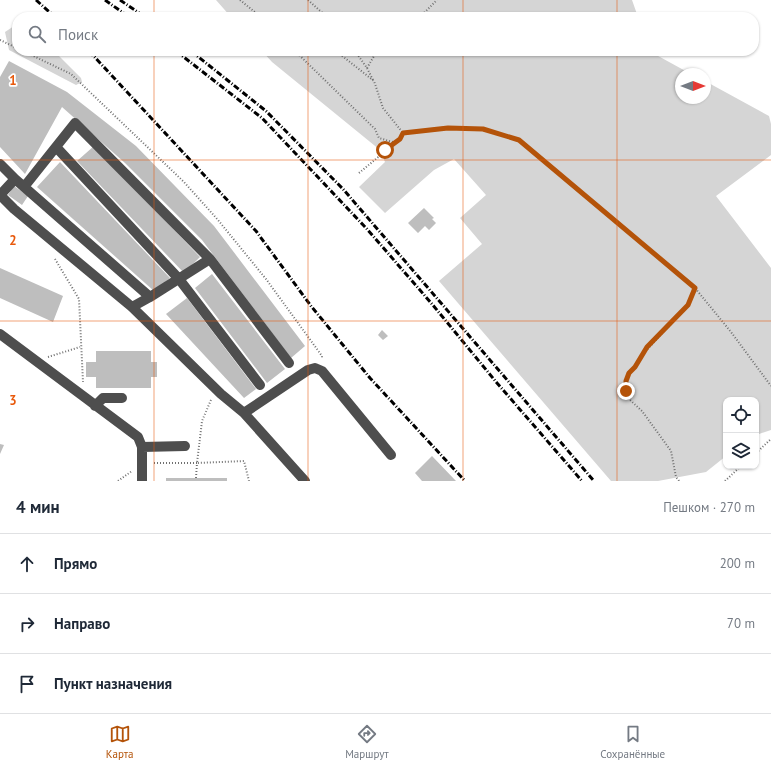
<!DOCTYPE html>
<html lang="ru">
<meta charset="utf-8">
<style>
body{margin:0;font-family:"PT Sans",sans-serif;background:#f2f2f3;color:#1f2937}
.controls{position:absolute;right:12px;bottom:12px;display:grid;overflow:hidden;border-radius:8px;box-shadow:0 1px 3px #0004}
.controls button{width:36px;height:36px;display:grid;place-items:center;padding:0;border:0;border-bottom:1px solid #e0e1e3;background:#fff;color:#1f2937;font:20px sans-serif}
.compass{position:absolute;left:675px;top:68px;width:36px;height:36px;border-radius:50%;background:#fff;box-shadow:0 1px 3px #0004;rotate:90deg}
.stop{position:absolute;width:12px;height:12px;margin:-9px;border:3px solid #b45309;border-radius:50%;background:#fff}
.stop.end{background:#b45309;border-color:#fff;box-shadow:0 1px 4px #0008}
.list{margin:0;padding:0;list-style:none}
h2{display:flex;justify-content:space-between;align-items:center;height:52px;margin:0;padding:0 16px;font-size:17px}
h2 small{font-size:13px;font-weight:400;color:#747a83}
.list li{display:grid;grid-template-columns:26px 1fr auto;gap:12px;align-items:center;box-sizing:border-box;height:60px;padding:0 16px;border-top:1px solid #e0e1e3}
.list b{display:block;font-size:15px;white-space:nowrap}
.list em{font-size:13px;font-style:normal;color:#747a83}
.icon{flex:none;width:22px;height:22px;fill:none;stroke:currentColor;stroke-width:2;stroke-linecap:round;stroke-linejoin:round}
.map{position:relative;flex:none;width:771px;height:481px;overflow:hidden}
.search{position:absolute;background:#fff;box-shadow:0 1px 3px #0004;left:12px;right:12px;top:12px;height:44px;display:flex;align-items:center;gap:10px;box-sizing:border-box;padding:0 14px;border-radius:16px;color:#747a83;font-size:15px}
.sheet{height:232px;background:#fff}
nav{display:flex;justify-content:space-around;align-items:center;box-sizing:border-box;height:56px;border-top:1px solid #e0e1e3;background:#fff;font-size:11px;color:#747a83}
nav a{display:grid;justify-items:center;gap:2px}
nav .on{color:#b45309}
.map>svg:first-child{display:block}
.green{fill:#d5d5d5}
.building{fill:#bebebe}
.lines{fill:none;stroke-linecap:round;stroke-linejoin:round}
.path{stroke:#707070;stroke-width:2;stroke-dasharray:1 2;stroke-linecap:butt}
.minor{stroke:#4e4e4e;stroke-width:10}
.rail{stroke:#000;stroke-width:3;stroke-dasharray:6 2 1 2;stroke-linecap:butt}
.route{stroke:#b45309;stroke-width:5}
.grid{fill:none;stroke:#e8590c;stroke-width:1;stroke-opacity:0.55}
.grid-label{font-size:13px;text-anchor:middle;font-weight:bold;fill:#e8590c;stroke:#fff;stroke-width:3.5;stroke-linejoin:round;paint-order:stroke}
</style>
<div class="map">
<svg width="771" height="481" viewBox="0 0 771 481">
<rect width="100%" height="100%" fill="#fff"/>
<path class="green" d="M 216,0 L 632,0 L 638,17 L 231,17 Z
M 17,24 L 17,51 L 54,51 L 81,78 L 82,82 L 76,85 L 9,50 L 5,32 Z
M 262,51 L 649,51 L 691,74 L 681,74 L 681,98 L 705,98 L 705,81 L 769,116 L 771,124 L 771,155 L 716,196 L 771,268 L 771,430 L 756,435 L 756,400 L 726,400 L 726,456 L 706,472 L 658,481 L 611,481 L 439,281 L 482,244 L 460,218 L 486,195 L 454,159 L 434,170 L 385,213 L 359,187 L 385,162 L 380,150 L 272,62 Z"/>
<path class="building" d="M 9,61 L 67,92 L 136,146 L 214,226 L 305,346 L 291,358 L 202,240 L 125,163 L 62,107 L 25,174 L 0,147 L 0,77 Z
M 94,146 L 200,257 L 184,273 L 77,161 Z
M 60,162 L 170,278 L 154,291 L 37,187 Z
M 14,186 L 28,196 L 22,205 L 8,195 Z
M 424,208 L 434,218 L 432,219 L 436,223 L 429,230 L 425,226 L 418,233 L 408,223 Z
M 0,268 L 63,296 L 53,322 L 0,298 Z
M 212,274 L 285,369 L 267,383 L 195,288 Z
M 187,298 L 256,389 L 244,398 L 166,314 Z
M 382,330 L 388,336 L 383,340 L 378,335 Z
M 96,351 L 151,351 L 151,362 L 157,362 L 157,377 L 151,377 L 151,388 L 96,388 L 96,377 L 86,377 L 86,362 L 96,362 Z
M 0,444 L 4,445 L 0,454 Z
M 432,456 L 456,481 L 422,481 L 415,473 Z
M 166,478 L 227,478 L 227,481 L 166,481 Z"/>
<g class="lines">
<path class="path" d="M 240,0 L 261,17
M 308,0 L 327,17
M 420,17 L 437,0
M 0,40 L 17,48
M 23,51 L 71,74 L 184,182 L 218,220 L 266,279 L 322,356 L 322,359
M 295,51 L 375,129 L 379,138 L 396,143
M 316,51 L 319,53 L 341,55 L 374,81 L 383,108 L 403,133
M 355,51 L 367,68 L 373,80
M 367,68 L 377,51
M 403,133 L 448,128 L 483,129 L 519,141 L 695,288 L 731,332 L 771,386
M 359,173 L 400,139 L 403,133
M 55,259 L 79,299 L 83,382
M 48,357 L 80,347
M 211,400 L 202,421 L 197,463 L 244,461 L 249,481
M 756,453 L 771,439
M 154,463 L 197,463 L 196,478
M 118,481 L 132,471
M 679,481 L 676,477 L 671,451 L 642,411 L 630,400 L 625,386 L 627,377 L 635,367 L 642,355 L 683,311 L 690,300 L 695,289
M 725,481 L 741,466"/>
<path class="minor" d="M 56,147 L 179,279 L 260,385
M 0,164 L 15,179
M 24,187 L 75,123 L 210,259 L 289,363
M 0,195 L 14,209 L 132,307 L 221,394 L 244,413 L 305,481
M 0,195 L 15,179 L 150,297 L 210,259
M 132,307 L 150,297
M 0,334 L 138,437 L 142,447 L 142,481
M 95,406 L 103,398 L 122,398
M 244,413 L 308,370 L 315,368 L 322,371 L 391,455
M 142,447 L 185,446"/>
<path class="rail" d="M 36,0 L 55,17
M 105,0 L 129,17
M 120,0 L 145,17
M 89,51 L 256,231 L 311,306 L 370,378 L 465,481
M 176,51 L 262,118 L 367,229 L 432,304 L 497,383 L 582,481
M 191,51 L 266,111 L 343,189 L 594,481"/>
</g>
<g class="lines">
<path class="route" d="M 385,150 L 400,139 L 403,133 L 448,128 L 483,129 L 519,140 L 695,288 L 688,305 L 647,347 L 635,367 L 629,373 L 626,381 L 626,391"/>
</g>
<path class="grid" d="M 154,0 L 154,17M 308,0 L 308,17M 463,0 L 463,17M 617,0 L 617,17M 154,51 L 154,481M 308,51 L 308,481M 463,51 L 463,481M 617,51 L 617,481M 0,160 L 771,160M 0,321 L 771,321"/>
<g class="grid-label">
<text x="13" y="85">1</text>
<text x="13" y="245">2</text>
<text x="13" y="405">3</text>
</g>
</svg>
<div class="controls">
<button><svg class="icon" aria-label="locate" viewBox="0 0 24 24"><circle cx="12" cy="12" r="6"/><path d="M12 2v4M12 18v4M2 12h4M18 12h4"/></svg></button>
<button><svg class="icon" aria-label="layers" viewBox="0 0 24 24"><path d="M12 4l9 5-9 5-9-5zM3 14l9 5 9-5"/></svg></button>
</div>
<svg class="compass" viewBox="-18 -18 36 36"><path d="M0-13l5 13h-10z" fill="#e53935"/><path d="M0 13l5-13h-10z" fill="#747a83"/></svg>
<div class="stop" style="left:385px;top:150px"></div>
<div class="stop end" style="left:626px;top:391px"></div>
<div class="search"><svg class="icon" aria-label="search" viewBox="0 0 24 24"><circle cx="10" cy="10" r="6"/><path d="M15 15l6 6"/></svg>Поиск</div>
</div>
<section class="sheet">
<h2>4 мин<small>Пешком · 270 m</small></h2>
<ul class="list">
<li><svg class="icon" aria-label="ahead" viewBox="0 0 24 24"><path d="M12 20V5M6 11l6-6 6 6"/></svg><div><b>Прямо</b></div><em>200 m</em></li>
<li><svg class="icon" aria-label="right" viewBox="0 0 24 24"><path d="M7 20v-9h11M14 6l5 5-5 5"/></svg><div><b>Направо</b></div><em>70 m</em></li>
<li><svg class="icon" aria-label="arrive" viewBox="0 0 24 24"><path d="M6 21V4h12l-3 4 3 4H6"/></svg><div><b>Пункт назначения</b></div></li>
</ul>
</section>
<nav>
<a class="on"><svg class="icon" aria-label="map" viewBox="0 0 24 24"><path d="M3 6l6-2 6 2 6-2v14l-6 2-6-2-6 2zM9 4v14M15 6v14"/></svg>Карта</a>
<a><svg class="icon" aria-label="directions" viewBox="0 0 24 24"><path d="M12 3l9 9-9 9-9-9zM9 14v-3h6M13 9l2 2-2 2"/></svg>Маршрут</a>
<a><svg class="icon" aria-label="saved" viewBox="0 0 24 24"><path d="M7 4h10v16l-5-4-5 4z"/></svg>Сохранённые</a>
</nav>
